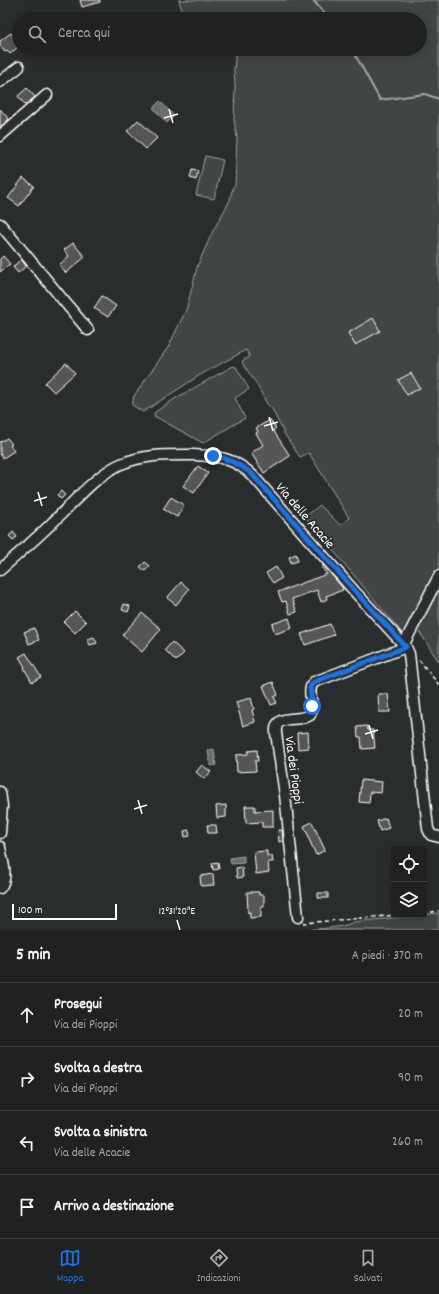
<!DOCTYPE html>
<html lang="it">
<meta charset="utf-8">
<style>
body{margin:0;font-family:Dekko,sans-serif;background:#2d2f2f;color:#f1f3f6}
.controls{position:absolute;right:12px;bottom:12px;display:grid;overflow:hidden;border-radius:4px;box-shadow:0 2px 10px #0003}
.controls button{width:36px;height:36px;display:grid;place-items:center;padding:0;border:0;border-bottom:1px solid #3d3f40;background:#202222;color:#f1f3f6;font:20px sans-serif}
.scale{position:absolute;left:12px;bottom:10px;width:105px;box-sizing:border-box;padding-left:4px;border:2px solid #fff;border-top:0;font-size:11px;line-height:14px;white-space:nowrap;color:#fff;-webkit-text-stroke:3px #2a2d2e;paint-order:stroke}
.stop{position:absolute;width:12px;height:12px;margin:-9px;border:3px solid #1a73e8;border-radius:50%;background:#fff}
.stop.end{background:#1a73e8;border-color:#fff;box-shadow:0 1px 4px #0008}
.list{margin:0;padding:0;list-style:none}
h2{display:flex;justify-content:space-between;align-items:center;height:52px;margin:0;padding:0 16px;font-size:17px}
h2 small{font-size:13px;font-weight:400;color:#a2a4a5}
.list li{display:grid;grid-template-columns:26px 1fr auto;gap:12px;align-items:center;box-sizing:border-box;height:64px;padding:0 16px;border-top:1px solid #3d3f40}
.list b{display:block;font-size:15px;white-space:nowrap}
.list p{margin:0;font-size:13px;white-space:nowrap;color:#a2a4a5}
.list em{font-size:13px;font-style:normal;color:#a2a4a5}
.icon{flex:none;width:22px;height:22px;fill:none;stroke:currentColor;stroke-width:2;stroke-linecap:round;stroke-linejoin:round}
.map{position:relative;flex:none;width:439px;height:930px;overflow:hidden}
.search{position:absolute;background:#202222;box-shadow:0 2px 10px #0003;left:12px;right:12px;top:12px;height:44px;display:flex;align-items:center;gap:10px;box-sizing:border-box;padding:0 14px;border-radius:22px;color:#a2a4a5;font-size:15px}
.sheet{height:308px;background:#202222}
nav{display:flex;justify-content:space-around;align-items:center;box-sizing:border-box;height:56px;border-top:1px solid #3d3f40;background:#202222;font-size:11px;color:#a2a4a5}
nav a{display:grid;justify-items:center;gap:2px}
nav .on{color:#1a73e8}
.map>svg:first-child{display:block}
.green{fill:#414445;stroke:#a0a2a2}
.water{fill:#6a6c6d;stroke:#a6a7a7}
.lines{fill:none;stroke-linecap:round;stroke-linejoin:round}
.stream{stroke:#a6a7a7;stroke-width:2}
.building{fill:#555758;stroke:#fff}
.minor-casing{stroke:#fff;stroke-width:13}
.path{stroke:#fff;stroke-width:1.5;stroke-dasharray:4 3;stroke-linecap:butt}
.minor{stroke:#2a2d2e;stroke-width:10}
.route{stroke:#1a73e8;stroke-width:5}
.ticks{fill:none;stroke:#fff;stroke-width:1.5}
.labels{text-anchor:middle;stroke-width:3.5;stroke-linejoin:round;paint-order:stroke}
.street-label{font-size:14px;fill:#fff;stroke:#2a2d2e}
.ticks-label{font-size:10px;text-anchor:middle;fill:#fff;stroke:#2a2d2e;stroke-width:3.5;stroke-linejoin:round;paint-order:stroke}
</style>
<div class="map">
<svg width="439" height="930" viewBox="0 0 439 930">
<rect width="100%" height="100%" fill="#2a2d2e"/>
<filter id="ink" filterUnits="userSpaceOnUse"><feTurbulence type="fractalNoise" baseFrequency=".025" numOctaves="2"/><feDisplacementMap in="SourceGraphic" scale="8" xChannelSelector="R" yChannelSelector="G"/><feConvolveMatrix kernelMatrix="1 2 1 2 8 2 1 2 1" color-interpolation-filters="sRGB"/></filter>
<g filter="url(#ink)">
<path class="green" d="M 179,0 L 439,0 L 439,662 L 411,619 L 403,634 L 305,517 L 320,505 L 340,525 L 349,518 L 309,453 L 300,457 L 285,435 L 272,409 L 267,404 L 256,383 L 243,364 L 242,361 L 250,357 L 246,350 L 200,375 L 143,412 L 132,405 L 134,396 L 169,346 L 186,310 L 194,280 L 197,267 L 212,233 L 230,200 L 233,187 L 235,185 L 237,138 L 234,120 L 235,86 L 234,70 L 236,49 L 420,49 L 420,19 L 184,19 Z
M 205,156 L 223,160 L 214,199 L 196,195 Z
M 233,366 L 236,367 L 249,389 L 235,398 L 245,418 L 203,443 L 154,416 L 155,412 L 176,398 Z
M 439,913 L 439,930 L 305,930 C 321,928 339,929 354,922 Z"/>
<path class="water" d="M 160,101 L 174,116 L 167,123 L 153,108 Z
M 214,749 L 216,765 L 210,766 L 208,750 Z
M 244,856 L 244,863 L 231,864 L 230,858 Z"/>
<g class="lines">
<path class="stream" d="M 313,0 L 329,19
M 352,49 L 380,100 L 425,94 L 439,99"/>
</g>
<path class="building" d="M 80,0 L 100,0 L 100,2 L 82,7 Z
M 11,33 L 19,44 L 19,46 L 10,54 L 7,51 L 5,52 L 0,46 L 0,41 Z
M 27,88 L 35,97 L 25,105 L 18,96 Z
M 0,109 L 9,119 L 0,127 Z
M 138,120 L 157,138 L 146,149 L 127,131 Z
M 192,170 L 198,171 L 196,180 L 190,178 Z
M 23,178 L 34,186 L 19,206 L 8,198 Z
M 73,243 L 85,257 L 66,273 L 59,265 L 69,256 L 64,250 Z
M 3,256 L 10,264 L 0,272 L 0,259 Z
M 21,259 L 26,266 L 18,273 L 13,267 Z
M 102,296 L 116,306 L 108,317 L 94,308 Z
M 373,318 L 380,331 L 355,345 L 348,333 Z
M 66,363 L 75,373 L 54,392 L 45,383 Z
M 411,373 L 420,388 L 407,395 L 398,380 Z
M 270,420 L 276,428 L 273,430 L 290,456 L 264,473 L 251,453 L 263,445 L 256,433 L 258,432 L 256,428 Z
M 7,438 L 12,444 L 10,445 L 14,451 L 3,458 L 0,454 L 0,442 Z
M 198,466 L 208,473 L 194,493 L 183,486 Z
M 61,491 L 65,495 L 61,499 L 57,495 Z
M 171,497 L 184,505 L 177,517 L 163,509 Z
M 13,532 L 17,537 L 13,540 L 9,536 Z
M 296,554 L 298,561 L 291,563 L 289,557 Z
M 145,562 L 150,566 L 145,571 L 140,567 Z
M 323,565 L 342,587 L 343,590 L 326,596 L 327,599 L 321,602 L 317,590 L 292,599 L 297,612 L 290,614 L 286,601 L 282,602 L 278,592 L 327,574 L 321,567 Z
M 276,567 L 282,578 L 273,583 L 266,573 Z
M 181,582 L 189,589 L 176,605 L 167,598 Z
M 124,604 L 130,606 L 128,612 L 122,610 Z
M 75,611 L 86,622 L 75,633 L 64,622 Z
M 142,613 L 161,629 L 142,652 L 122,635 Z
M 289,618 L 292,628 L 275,634 L 272,624 Z
M 330,624 L 334,635 L 305,645 L 301,634 Z
M 34,628 L 39,640 L 29,644 L 24,632 Z
M 94,637 L 97,643 L 90,645 L 87,639 Z
M 172,642 L 184,653 L 176,661 L 165,650 Z
M 26,653 L 41,677 L 32,682 L 24,668 L 25,667 L 19,657 Z
M 273,682 L 278,695 L 274,697 L 277,703 L 271,705 L 263,686 Z
M 378,694 L 388,694 L 390,712 L 379,712 Z
M 251,698 L 254,709 L 252,710 L 255,722 L 243,726 L 236,702 Z
M 367,726 L 368,730 L 373,730 L 375,748 L 362,749 L 361,737 L 358,737 L 357,727 Z
M 308,732 L 309,748 L 298,749 L 297,733 Z
M 257,750 L 258,761 L 255,761 L 256,771 L 237,772 L 236,755 L 248,754 L 248,751 Z
M 202,765 L 211,772 L 204,779 L 196,772 Z
M 361,780 L 382,782 L 381,793 L 370,792 L 369,803 L 359,802 Z
M 226,805 L 226,817 L 217,818 L 216,806 Z
M 245,806 L 255,806 L 255,811 L 273,810 L 273,827 L 262,827 L 262,822 L 246,823 Z
M 386,818 L 389,828 L 380,831 L 377,821 Z
M 312,822 L 325,850 L 316,855 L 308,837 L 309,837 L 304,826 Z
M 207,825 L 216,825 L 217,833 L 208,833 Z
M 189,830 L 190,836 L 185,837 L 184,831 Z
M 278,830 L 282,830 L 283,841 L 279,842 Z
M 267,851 L 267,856 L 272,856 L 273,862 L 268,862 L 269,872 L 256,874 L 254,852 Z
M 218,862 L 219,869 L 213,870 L 212,863 Z
M 242,867 L 243,877 L 237,878 L 236,868 Z
M 213,874 L 214,885 L 201,886 L 200,876 Z
M 247,892 L 259,892 L 259,895 L 264,895 L 264,907 L 261,907 L 261,917 L 250,918 L 250,912 L 248,913 Z
M 318,893 L 328,893 L 328,898 L 318,898 Z"/>
<g class="lines">
<g class="minor-casing">
<path id="minor" d="M 0,82 L 19,67
M 0,136 L 47,95
M 0,224 L 88,330
M 0,570 C 18,554 36,539 52,523 C 71,505 98,473 121,464 C 145,454 169,455 193,455 C 218,456 236,458 254,477 L 356,593 L 406,647 L 409,654 L 410,663 L 428,829 L 431,835 L 439,837
M 404,644 L 439,576
M 0,792 L 2,806 L 0,833
M 0,847 C 2,860 9,877 0,888
M 298,917 L 285,795 L 276,733 C 274,712 298,723 310,715 C 316,705 305,691 314,682 L 406,647"/>
</g>
<path class="path" d="M 419,660 L 439,685
M 424,913 L 439,911
M 303,923 L 398,915"/>
<use href="#minor" class="minor"/>
</g>
</g>
<g class="lines" filter="url(#ink)">
<path class="route" d="M 213,456 C 228,458 239,464 251,473 L 356,592 L 406,647 L 314,682 L 310,687 L 312,706"/>
</g>
<path class="ticks" d="M 169,109 L 173,123M 164,118 L 178,114M 269,417 L 273,431M 264,426 L 278,422M 38,492 L 42,506M 34,501 L 47,497M 369,725 L 373,739M 365,734 L 378,730M 138,800 L 142,814M 134,809 L 147,805M 177,920 L 180,930"/>
<g class="labels">
<g class="street-label">
<text transform="translate(306 515) rotate(49)" y="5">Via delle Acacie</text>
<text transform="translate(295 770) rotate(82)" y="5">Via dei Pioppi</text>
</g>
</g>
<g class="ticks-label">
<text x="177" y="914">12°31'20"E</text>
</g>
</svg>
<div class="controls">
<button><svg class="icon" aria-label="locate" viewBox="0 0 24 24"><circle cx="12" cy="12" r="6"/><path d="M12 2v4M12 18v4M2 12h4M18 12h4"/></svg></button>
<button><svg class="icon" aria-label="layers" viewBox="0 0 24 24"><path d="M12 4l9 5-9 5-9-5zM3 14l9 5 9-5"/></svg></button>
</div>
<div class="scale">100 m</div>
<div class="stop" style="left:312px;top:706px"></div>
<div class="stop end" style="left:213px;top:456px"></div>
<div class="search"><svg class="icon" aria-label="search" viewBox="0 0 24 24"><circle cx="10" cy="10" r="6"/><path d="M15 15l6 6"/></svg>Cerca qui</div>
</div>
<section class="sheet">
<h2>5 min<small>A piedi · 370 m</small></h2>
<ul class="list">
<li><svg class="icon" aria-label="ahead" viewBox="0 0 24 24"><path d="M12 20V5M6 11l6-6 6 6"/></svg><div><b>Prosegui</b><p>Via dei Pioppi</p></div><em>20 m</em></li>
<li><svg class="icon" aria-label="right" viewBox="0 0 24 24"><path d="M7 20v-9h11M14 6l5 5-5 5"/></svg><div><b>Svolta a destra</b><p>Via dei Pioppi</p></div><em>90 m</em></li>
<li><svg class="icon" aria-label="left" viewBox="0 0 24 24"><path d="M17 20v-9H6M10 6l-5 5 5 5"/></svg><div><b>Svolta a sinistra</b><p>Via delle Acacie</p></div><em>260 m</em></li>
<li><svg class="icon" aria-label="arrive" viewBox="0 0 24 24"><path d="M6 21V4h12l-3 4 3 4H6"/></svg><div><b>Arrivo a destinazione</b></div></li>
</ul>
</section>
<nav>
<a class="on"><svg class="icon" aria-label="map" viewBox="0 0 24 24"><path d="M3 6l6-2 6 2 6-2v14l-6 2-6-2-6 2zM9 4v14M15 6v14"/></svg>Mappa</a>
<a><svg class="icon" aria-label="directions" viewBox="0 0 24 24"><path d="M12 3l9 9-9 9-9-9zM9 14v-3h6M13 9l2 2-2 2"/></svg>Indicazioni</a>
<a><svg class="icon" aria-label="saved" viewBox="0 0 24 24"><path d="M7 4h10v16l-5-4-5 4z"/></svg>Salvati</a>
</nav>
